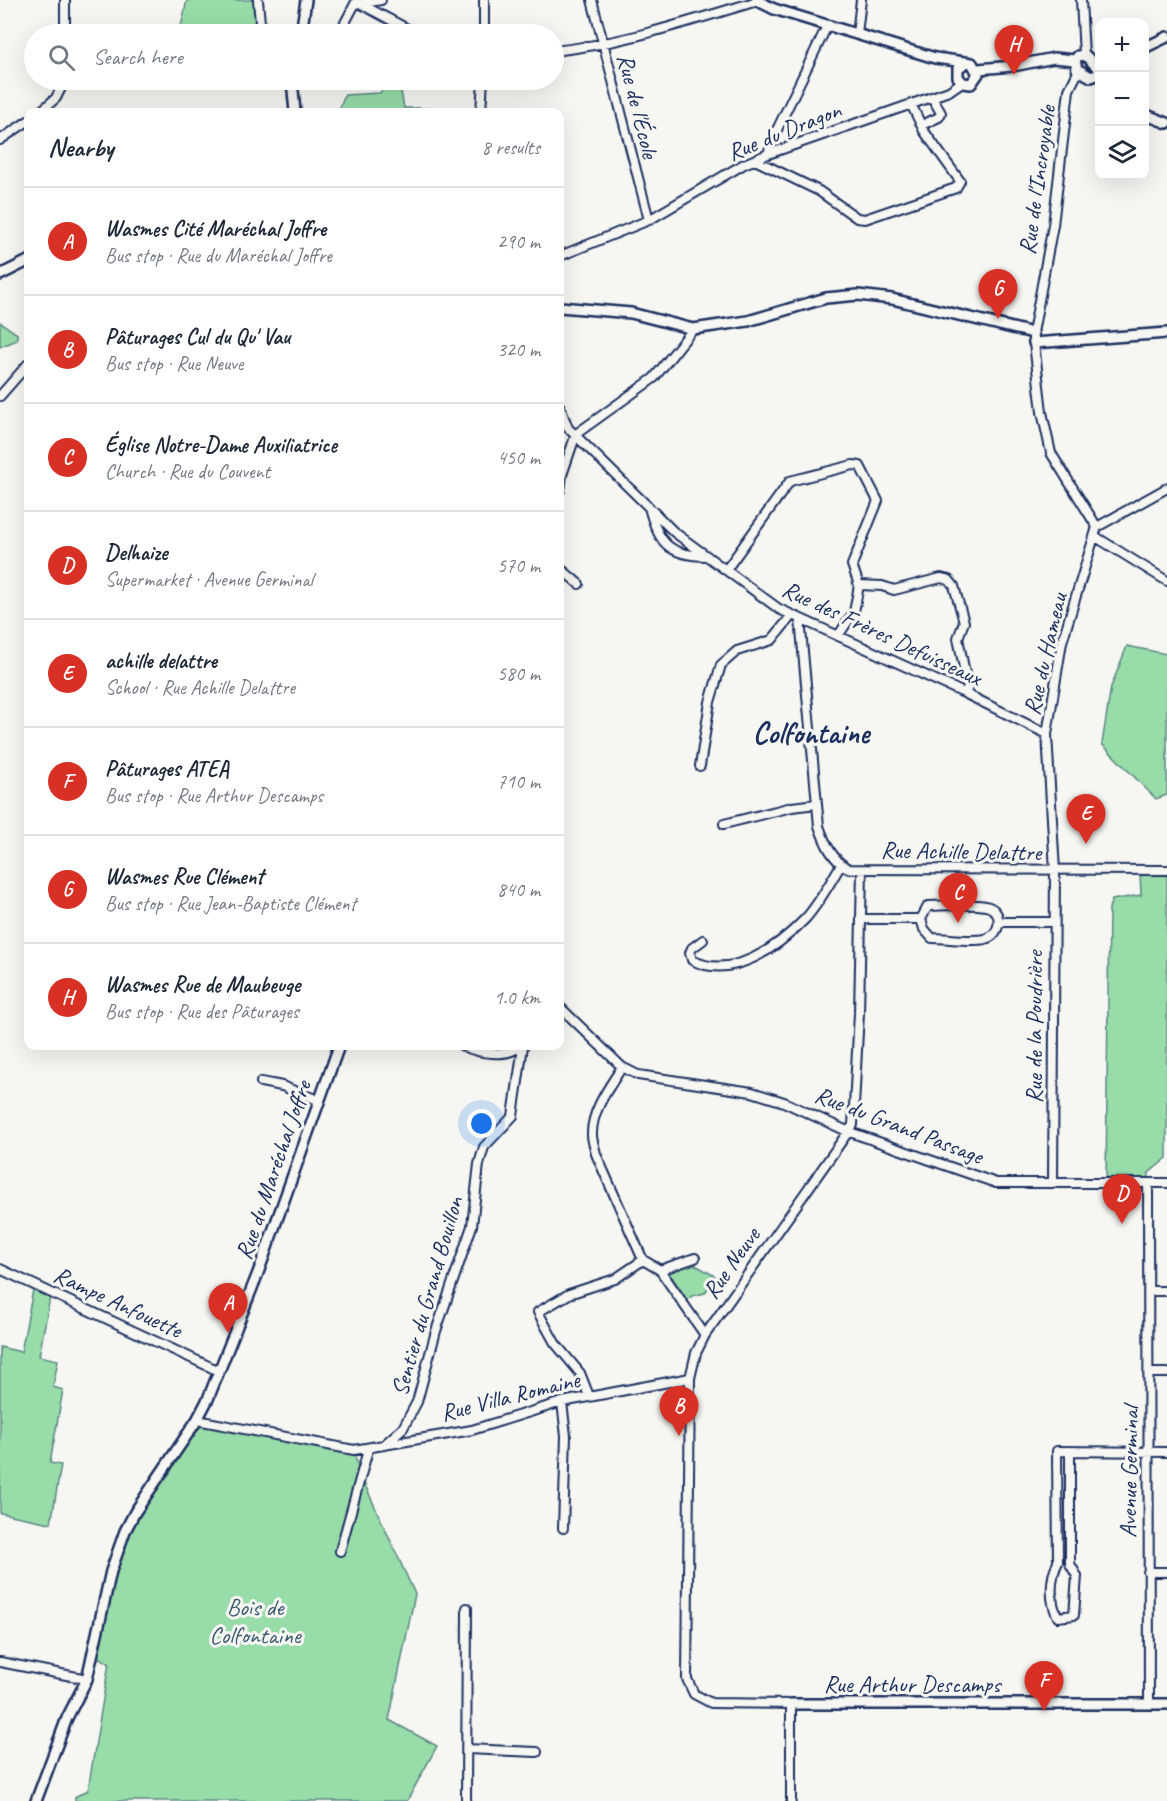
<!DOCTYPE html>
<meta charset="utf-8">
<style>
body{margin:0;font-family:Caveat,sans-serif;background:#f6f6f7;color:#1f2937}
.controls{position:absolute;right:18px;top:18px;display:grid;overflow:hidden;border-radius:12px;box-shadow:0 6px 24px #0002}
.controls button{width:54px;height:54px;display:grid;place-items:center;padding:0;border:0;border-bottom:2px solid #e0e1e3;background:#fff;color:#1f2937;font:30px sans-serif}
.you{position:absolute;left:482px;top:1124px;width:21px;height:21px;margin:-15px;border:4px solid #fff;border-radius:50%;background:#1a73e8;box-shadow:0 0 0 9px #1a73e833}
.badge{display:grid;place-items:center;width:39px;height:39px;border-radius:50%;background:#d93025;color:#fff;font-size:20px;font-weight:700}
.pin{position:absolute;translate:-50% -50px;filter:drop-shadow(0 2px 3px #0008)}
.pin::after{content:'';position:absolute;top:32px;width:21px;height:18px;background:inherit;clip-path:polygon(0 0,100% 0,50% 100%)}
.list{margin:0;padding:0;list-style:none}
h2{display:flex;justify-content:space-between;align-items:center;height:78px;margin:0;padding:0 24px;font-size:26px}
h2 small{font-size:20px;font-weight:400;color:#747a83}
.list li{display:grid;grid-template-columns:39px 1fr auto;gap:18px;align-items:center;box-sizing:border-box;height:108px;padding:0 24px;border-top:2px solid #e0e1e3}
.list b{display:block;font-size:22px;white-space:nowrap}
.list p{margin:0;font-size:20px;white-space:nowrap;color:#747a83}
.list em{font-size:20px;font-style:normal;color:#747a83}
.icon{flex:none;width:33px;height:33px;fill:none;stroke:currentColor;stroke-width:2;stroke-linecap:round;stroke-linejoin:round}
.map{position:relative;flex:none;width:1167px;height:1801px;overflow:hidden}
.search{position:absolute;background:#fff;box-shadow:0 6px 24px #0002;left:24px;top:24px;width:540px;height:66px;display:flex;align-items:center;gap:15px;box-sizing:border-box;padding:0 21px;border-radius:33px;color:#747a83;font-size:22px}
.panel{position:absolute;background:#fff;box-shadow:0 6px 24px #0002;left:24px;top:108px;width:540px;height:942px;border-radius:12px}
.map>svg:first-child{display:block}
.green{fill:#98dca9;stroke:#5a8684;stroke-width:1.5}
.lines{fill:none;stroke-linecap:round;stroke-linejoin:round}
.minor-casing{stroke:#1b2f5e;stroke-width:12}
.tertiary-casing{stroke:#1b2f5e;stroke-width:14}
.minor{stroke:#f6f6f2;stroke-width:8}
.tertiary{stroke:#f6f6f2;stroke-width:9}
.labels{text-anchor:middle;stroke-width:6;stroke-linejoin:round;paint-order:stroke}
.street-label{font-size:24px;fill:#1b2f5e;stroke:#f6f6f2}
.park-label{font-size:24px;fill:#3a5a71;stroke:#f6f6f2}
.district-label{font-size:30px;font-weight:bold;fill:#1b2f5e;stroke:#f6f6f2}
</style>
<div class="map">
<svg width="1167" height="1801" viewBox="0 0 1167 1801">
<rect width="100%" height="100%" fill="#f6f6f2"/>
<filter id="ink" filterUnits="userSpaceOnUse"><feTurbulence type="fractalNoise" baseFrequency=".0167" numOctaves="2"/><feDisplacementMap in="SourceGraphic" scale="12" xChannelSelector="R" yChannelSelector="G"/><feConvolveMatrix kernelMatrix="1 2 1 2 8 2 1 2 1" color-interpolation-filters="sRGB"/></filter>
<g filter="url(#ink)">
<path class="green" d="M 187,0 L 254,0 L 258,34 L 174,34 L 182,23 Z
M 389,80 L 399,80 L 404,108 L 435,108 L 435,112 L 338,112 L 345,95 L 380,93 Z
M 0,322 L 17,334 L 17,340 L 0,347 Z
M 1127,646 L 1167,654 L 1167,795 L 1156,799 L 1102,744 L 1111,687 Z
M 1167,870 L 1167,1158 L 1149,1173 L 1148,1183 L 1106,1183 L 1109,908 L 1112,900 L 1141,895 L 1140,872 Z
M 692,1263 L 715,1276 L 705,1293 L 692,1296 L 683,1304 L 677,1297 L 683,1293 L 671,1276 L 667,1278 L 668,1272 Z
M 34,1285 L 51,1292 L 39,1356 L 58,1360 L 53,1387 L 63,1390 L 50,1463 L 61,1465 L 51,1523 L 0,1513 L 0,1347 L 21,1352 Z
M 197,1420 L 354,1450 L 359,1472 L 415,1594 L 389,1720 L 437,1746 L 407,1801 L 75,1801 L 75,1797 L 88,1790 L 109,1663 L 92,1654 L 106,1598 L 135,1512 L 170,1473 Z"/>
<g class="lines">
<g class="minor-casing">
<path id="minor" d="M 65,0 L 65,34
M 258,0 L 261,34
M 592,0 L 649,220
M 1081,0 L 1084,55
M 357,2 L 417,34
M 364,3 L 381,0
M 339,34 L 357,0
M 484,34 L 484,0
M 857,34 L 861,0
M 554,51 C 627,43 688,21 758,1
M 292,87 L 303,80
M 40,112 L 56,98 L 65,80
M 481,112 L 483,80
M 922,125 L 939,117 L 941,113 L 932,97
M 0,140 L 28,121
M 768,154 L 773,138 L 827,26
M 755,160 L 819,191 L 857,218 L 865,219 L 956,188 L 960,181 L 924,131 L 911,104
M 560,256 L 649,220 L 744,164 L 768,154 L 949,91 L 962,82
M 1033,333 L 1053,225 L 1069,90 L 1079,70
M 1034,343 L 1042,412 L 1051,453 L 1097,527
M 0,396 L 28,364
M 560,407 L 568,428 L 674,532 L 779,609 L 964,693 L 1047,734
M 560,490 L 562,475 L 576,434 L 654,378 L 693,329
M 649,507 C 658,543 669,556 707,556
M 1096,537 L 1167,581
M 560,568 L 579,584
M 726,570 L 790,481 L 853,465 L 860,466 L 878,501 L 852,565 L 859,585
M 800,619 L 819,826 C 825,843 832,860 849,869 L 1167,870
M 838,636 L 854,612 L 859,585 L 882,586 L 894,590 L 941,578 L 949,580 L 954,586 L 964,622 L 958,638 L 968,688 L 964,693
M 700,766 L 710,702 L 721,665 L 737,651 L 772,640 L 792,615
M 724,824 L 792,807 L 816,804
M 861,919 L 921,919 L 928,906 C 947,906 968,903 986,906 C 1004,910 1002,935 985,939 C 969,942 948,938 932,938 L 924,929 L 921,919
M 1000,922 L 1053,922
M 703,940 L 692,948 L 690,953 L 692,960 C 732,981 778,947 805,919 C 819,904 830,882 841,865
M 560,1007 L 622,1067 L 638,1075 L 752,1092 L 784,1102 L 847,1131 L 996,1183 L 1167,1183
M 463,1046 C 479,1053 506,1058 521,1046
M 622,1067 C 610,1086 591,1111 592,1135 C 592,1141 595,1148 596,1154 L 643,1260 L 660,1270 L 705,1335
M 261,1082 L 282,1086 L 318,1100
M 1053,1183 L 1055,871 L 1047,734 L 1062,642 L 1097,527 L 1167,488
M 1148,1183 L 1149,1704
M 0,1269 L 219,1371
M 660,1270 L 695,1258
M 1150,1291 L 1167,1291
M 1149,1373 L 1167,1373
M 589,1396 L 580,1373 L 555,1343 L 538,1312 L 569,1294 L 615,1279 L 643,1260
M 562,1402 L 566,1436 L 563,1528
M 197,1420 L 354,1450 L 472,1430 L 562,1402 L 690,1378
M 385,1444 L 403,1428 L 417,1402 L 436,1331 L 472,1226 L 479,1164 L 484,1147 L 513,1116 L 523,1046
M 1070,1451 L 1070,1564 L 1077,1576 L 1074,1615 L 1058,1617 C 1049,1601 1050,1578 1058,1562 L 1057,1451 C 1094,1451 1130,1452 1167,1452
M 340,1551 L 368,1450
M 1148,1572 L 1167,1572
M 0,1662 L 87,1679
M 467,1749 L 537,1752
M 466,1801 L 467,1608
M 791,1801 L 791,1704 L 711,1703 L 694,1694 L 687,1679 L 690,1378 L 696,1353 L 705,1335 L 853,1125 L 859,1013 L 862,870"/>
</g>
<g class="tertiary-casing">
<path id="tertiary" d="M 756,0 L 774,9 L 935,58 L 972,63 L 978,74 L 971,84 L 963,83 L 958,77 L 958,68 L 965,63
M 301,34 L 306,0
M 1144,48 L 1167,37
M 1075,60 L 1078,56 L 1085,55 L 1100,70
M 1075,60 L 1077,69 L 1091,77 L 1097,75
M 978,69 L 1013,66 L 1054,58 L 1075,60
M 292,80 L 295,112
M 1144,114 L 1167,123
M 0,275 L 28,261
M 560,307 L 631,313 L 693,329 L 748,321 L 826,298 L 858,295 L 892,299 L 1033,333 L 1034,343 L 1167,333
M 791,1704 L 1167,1704
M 36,1801 L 67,1718 L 87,1679 L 111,1571 L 125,1531 L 135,1512 L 197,1420 L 208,1399 L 258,1273 L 339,1046"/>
</g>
<use href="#minor" class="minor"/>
<use href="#tertiary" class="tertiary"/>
</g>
</g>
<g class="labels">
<g class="street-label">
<text transform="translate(638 106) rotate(76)" y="8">Rue de l'École</text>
<text transform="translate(784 131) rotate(-22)" y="8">Rue du Dragon</text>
<text transform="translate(1037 180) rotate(-82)" y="8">Rue de l'Incroyable</text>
<text transform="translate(882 633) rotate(25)" y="8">Rue des Frères Defuisseaux</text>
<text transform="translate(1045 654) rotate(-77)" y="8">Rue du Hameau</text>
<text transform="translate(961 851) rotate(1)" y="8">Rue Achille Delattre</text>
<text transform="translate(1034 1027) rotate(-90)" y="8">Rue de la Poudrière</text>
<text transform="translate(899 1125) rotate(21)" y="8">Rue du Grand Passage</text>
<text transform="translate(273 1170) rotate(-71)" y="8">Rue du Maréchal Joffre</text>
<text transform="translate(731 1263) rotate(-55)" y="8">Rue Neuve</text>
<text transform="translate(427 1296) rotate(-74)" y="8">Sentier du Grand Bouillon</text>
<text transform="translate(118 1302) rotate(25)" y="8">Rampe Anfouette</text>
<text transform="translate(510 1396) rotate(-14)" y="8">Rue Villa Romaine</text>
<text transform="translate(1129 1472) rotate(-89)" y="8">Avenue Germinal</text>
<text x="912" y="1692">Rue Arthur Descamps</text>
</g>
<g class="park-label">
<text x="255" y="1615">Bois de<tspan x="255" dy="28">Colfontaine</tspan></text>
</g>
<g class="district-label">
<text x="811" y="743">Colfontaine</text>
</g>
</g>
</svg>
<div class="controls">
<button>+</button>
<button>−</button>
<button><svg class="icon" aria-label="layers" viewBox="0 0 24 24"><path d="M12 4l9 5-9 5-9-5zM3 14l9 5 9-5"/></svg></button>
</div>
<div class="you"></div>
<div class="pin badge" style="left:228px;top:1333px">A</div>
<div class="pin badge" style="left:679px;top:1436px">B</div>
<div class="pin badge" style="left:958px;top:923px">C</div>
<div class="pin badge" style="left:1122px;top:1224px">D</div>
<div class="pin badge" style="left:1086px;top:844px">E</div>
<div class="pin badge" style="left:1044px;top:1711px">F</div>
<div class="pin badge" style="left:998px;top:319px">G</div>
<div class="pin badge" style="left:1014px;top:75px">H</div>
<div class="search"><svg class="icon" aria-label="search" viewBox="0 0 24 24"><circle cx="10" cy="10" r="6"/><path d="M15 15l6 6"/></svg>Search here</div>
<section class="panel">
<h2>Nearby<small>8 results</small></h2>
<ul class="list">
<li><span class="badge">A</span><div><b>Wasmes Cité Maréchal Joffre</b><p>Bus stop · Rue du Maréchal Joffre</p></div><em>290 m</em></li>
<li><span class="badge">B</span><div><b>Pâturages Cul du Qu' Vau</b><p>Bus stop · Rue Neuve</p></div><em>320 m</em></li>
<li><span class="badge">C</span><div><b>Église Notre-Dame Auxiliatrice</b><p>Church · Rue du Couvent</p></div><em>450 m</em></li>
<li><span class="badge">D</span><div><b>Delhaize</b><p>Supermarket · Avenue Germinal</p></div><em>570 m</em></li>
<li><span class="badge">E</span><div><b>achille delattre</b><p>School · Rue Achille Delattre</p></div><em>580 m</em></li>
<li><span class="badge">F</span><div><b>Pâturages ATEA</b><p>Bus stop · Rue Arthur Descamps</p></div><em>710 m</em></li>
<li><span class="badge">G</span><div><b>Wasmes Rue Clément</b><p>Bus stop · Rue Jean-Baptiste Clément</p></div><em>840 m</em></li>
<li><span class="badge">H</span><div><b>Wasmes Rue de Maubeuge</b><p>Bus stop · Rue des Pâturages</p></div><em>1.0 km</em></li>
</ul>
</section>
</div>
